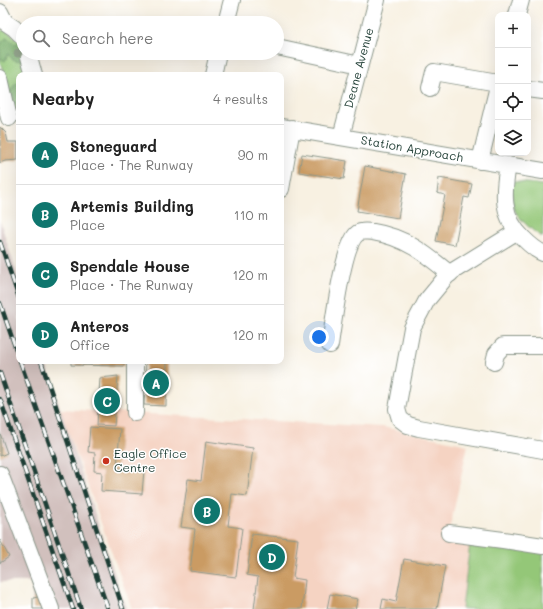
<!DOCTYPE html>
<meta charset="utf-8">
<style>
body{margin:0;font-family:Mali,sans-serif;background:#f6f6f6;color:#222}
.controls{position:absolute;right:12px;top:12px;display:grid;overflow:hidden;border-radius:8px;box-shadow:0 4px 16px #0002}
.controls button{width:36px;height:36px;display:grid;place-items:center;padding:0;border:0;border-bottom:1px solid #e0e0e0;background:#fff;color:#222;font:20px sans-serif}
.you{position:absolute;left:319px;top:337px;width:14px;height:14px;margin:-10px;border:3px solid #fff;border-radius:50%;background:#1a73e8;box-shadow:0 0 0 6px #1a73e833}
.badge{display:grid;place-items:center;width:26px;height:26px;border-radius:50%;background:#0f766e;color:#fff;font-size:13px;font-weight:700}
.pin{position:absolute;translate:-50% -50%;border:2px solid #fff;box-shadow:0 1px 4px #0006}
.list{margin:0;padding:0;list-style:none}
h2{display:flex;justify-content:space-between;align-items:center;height:52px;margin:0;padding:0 16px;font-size:17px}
h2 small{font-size:13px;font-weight:400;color:#767676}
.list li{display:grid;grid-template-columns:26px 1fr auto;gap:12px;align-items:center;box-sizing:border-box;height:60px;padding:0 16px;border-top:1px solid #e0e0e0}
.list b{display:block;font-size:15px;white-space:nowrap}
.list p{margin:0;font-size:13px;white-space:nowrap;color:#767676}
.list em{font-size:13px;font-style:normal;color:#767676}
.icon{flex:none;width:22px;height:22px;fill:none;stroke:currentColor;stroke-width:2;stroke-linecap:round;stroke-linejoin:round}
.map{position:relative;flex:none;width:543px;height:609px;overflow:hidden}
.search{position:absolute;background:#fff;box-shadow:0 4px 16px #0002;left:16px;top:16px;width:268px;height:44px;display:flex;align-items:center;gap:10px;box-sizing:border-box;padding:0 14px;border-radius:22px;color:#767676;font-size:15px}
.panel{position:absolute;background:#fff;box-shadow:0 4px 16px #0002;left:16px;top:72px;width:268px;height:292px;border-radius:8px}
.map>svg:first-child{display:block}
.built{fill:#f5d3c2}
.industrial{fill:#d1c0bd}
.green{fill:#94c778;stroke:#5a8256}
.forest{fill:#77ac68;stroke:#4b744e}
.building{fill:#ca9b63}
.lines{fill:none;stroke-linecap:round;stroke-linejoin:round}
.minor-casing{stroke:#8c978b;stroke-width:18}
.minor{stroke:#fff;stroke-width:16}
.rail-casing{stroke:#1f3d34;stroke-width:4.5}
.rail{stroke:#fff;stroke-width:3;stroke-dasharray:9;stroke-linecap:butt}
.tree{fill:#94a58d}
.poi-dot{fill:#c8321e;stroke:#fff;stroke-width:1.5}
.labels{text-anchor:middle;stroke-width:3;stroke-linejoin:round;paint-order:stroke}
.street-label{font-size:12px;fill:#1f3d34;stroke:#fff}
.poi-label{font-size:12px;fill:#1f3d34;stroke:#fff;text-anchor:start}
</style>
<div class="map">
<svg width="543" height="609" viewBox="0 0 543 609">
<rect width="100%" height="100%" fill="#fff"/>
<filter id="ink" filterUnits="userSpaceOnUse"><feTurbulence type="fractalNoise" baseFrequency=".025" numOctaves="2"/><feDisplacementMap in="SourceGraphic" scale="8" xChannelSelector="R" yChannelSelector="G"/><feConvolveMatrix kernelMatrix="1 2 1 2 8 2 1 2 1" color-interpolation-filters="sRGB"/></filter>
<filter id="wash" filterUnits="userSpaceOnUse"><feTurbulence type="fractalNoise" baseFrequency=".012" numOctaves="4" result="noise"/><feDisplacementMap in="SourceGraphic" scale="16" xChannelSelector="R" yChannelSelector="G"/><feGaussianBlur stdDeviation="0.9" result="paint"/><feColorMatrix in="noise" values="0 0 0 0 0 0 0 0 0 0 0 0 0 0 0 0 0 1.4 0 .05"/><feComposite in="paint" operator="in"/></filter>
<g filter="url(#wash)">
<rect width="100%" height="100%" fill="#f8f1e2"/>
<path class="built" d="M 60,409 L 383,427 L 468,445 L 449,532 L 471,535 L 464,599 L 462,609 L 132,609 Z"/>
<path class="industrial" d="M 0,221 L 19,280 L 19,361 L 45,361 L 126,609 L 33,609 L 31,582 L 0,582 Z"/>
<path class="green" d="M 4,29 L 20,41 L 28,75 L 19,75 L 19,108 L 13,109 L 0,61 L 0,32 Z
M 512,181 L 543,185 L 543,237 C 534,233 515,216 513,206 C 512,198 512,189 512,181 Z
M 471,535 L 543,546 L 543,609 L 462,609 Z"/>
<path class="forest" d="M 6,38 L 12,41 L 15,44 L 17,43 L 23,45 L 23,53 L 26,59 C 18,62 13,61 8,54 L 5,61 L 0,58 L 0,45 Z
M 19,83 L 19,107 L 10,102 L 8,96 L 15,84 Z"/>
<g id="blocks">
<path class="building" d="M 0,127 L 6,133 L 8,142 L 18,142 L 18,160 L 5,161 L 0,163 Z
M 302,154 L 347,161 L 344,179 L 299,172 Z
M 365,166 L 406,174 L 398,218 L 357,211 Z
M 439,178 L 472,184 L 469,198 L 464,197 L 455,245 L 436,241 L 445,195 L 437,193 Z
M 71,361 L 124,361 L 124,366 L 71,365 Z
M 146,361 L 167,361 L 166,406 L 144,405 Z
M 118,376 L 114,426 L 97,425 L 100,378 Z
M 90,427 L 120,429 L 117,468 L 144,470 L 142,494 L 101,491 L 102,472 L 94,471 L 95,453 L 88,452 Z
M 0,433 L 7,453 L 0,456 Z
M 206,441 L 253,448 L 247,496 L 232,494 L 228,526 L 242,528 L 236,577 L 190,571 L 195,529 L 181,527 L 188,479 L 201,481 Z
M 252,534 L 298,539 L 293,578 L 305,580 L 302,609 L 254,609 L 258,577 L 247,575 Z
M 0,540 L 9,557 L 0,563 Z
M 404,559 L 445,566 L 437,609 L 381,609 L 383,599 L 396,602 Z
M 330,594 L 358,599 L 355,609 L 327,609 Z
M 38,597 L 43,609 L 33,609 L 33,598 Z"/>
</g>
</g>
<g filter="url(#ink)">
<use href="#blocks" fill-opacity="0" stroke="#8c978b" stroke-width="1"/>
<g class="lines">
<g class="minor-casing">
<path id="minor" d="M 0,12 L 5,22 L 14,28 L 23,37
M 517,15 L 521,0
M 226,23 L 232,0
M 277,47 L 360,65
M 28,53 L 34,75
M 213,75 L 218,53
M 0,78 L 9,118
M 430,88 L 434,72 L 498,83
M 528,89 L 543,91
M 281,127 L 543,171
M 341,137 L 377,0
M 480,161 L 498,86
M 508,165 C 503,193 501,217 523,238 C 529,244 535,250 543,253
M 281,189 L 292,128
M 516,232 L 453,271 L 446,277 L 427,300 L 412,328 L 397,409 L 400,419 L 408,425 L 419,428 L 543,450
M 330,345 C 333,325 343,243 358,233 C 363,230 368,232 373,232 C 405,237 426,254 450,274
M 494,362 L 496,354 L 503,346 L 542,346
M 135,413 L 135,361
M 0,474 L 51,609
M 449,533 L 503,540 L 543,546"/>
</g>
<use href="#minor" class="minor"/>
<g class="rail-casing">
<path id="rail" d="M 0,242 L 19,298
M 0,303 L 19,358
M 20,361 L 108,609
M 41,361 L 123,609
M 0,373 L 81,609
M 0,399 L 73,609"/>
</g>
<use href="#rail" class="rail"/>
</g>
<circle class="tree" cx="18" cy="53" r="4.5"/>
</g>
<circle class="poi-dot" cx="106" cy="461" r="4"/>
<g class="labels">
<g class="street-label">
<text transform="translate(359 68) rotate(-75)" y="4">Deane Avenue</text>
<text transform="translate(412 149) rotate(10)" y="4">Station Approach</text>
</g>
<g class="poi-label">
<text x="114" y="458">Eagle Office<tspan x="114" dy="14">Centre</tspan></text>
</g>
</g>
</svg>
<div class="controls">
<button>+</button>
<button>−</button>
<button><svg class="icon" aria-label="locate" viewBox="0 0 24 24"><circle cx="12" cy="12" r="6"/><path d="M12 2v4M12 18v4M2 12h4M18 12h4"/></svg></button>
<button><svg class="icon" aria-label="layers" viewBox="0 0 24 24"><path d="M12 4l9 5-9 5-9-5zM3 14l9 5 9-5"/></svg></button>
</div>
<div class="you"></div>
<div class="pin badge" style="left:156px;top:383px">A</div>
<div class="pin badge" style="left:207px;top:511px">B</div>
<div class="pin badge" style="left:107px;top:401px">C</div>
<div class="pin badge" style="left:272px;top:557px">D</div>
<div class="search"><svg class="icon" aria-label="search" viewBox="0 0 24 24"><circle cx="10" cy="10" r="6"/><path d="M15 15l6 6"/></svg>Search here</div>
<section class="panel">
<h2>Nearby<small>4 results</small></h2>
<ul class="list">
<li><span class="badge">A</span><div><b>Stoneguard</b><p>Place · The Runway</p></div><em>90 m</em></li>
<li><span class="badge">B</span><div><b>Artemis Building</b><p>Place</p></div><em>110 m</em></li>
<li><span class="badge">C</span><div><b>Spendale House</b><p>Place · The Runway</p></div><em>120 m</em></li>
<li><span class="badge">D</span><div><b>Anteros</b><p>Office</p></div><em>120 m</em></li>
</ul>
</section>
</div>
